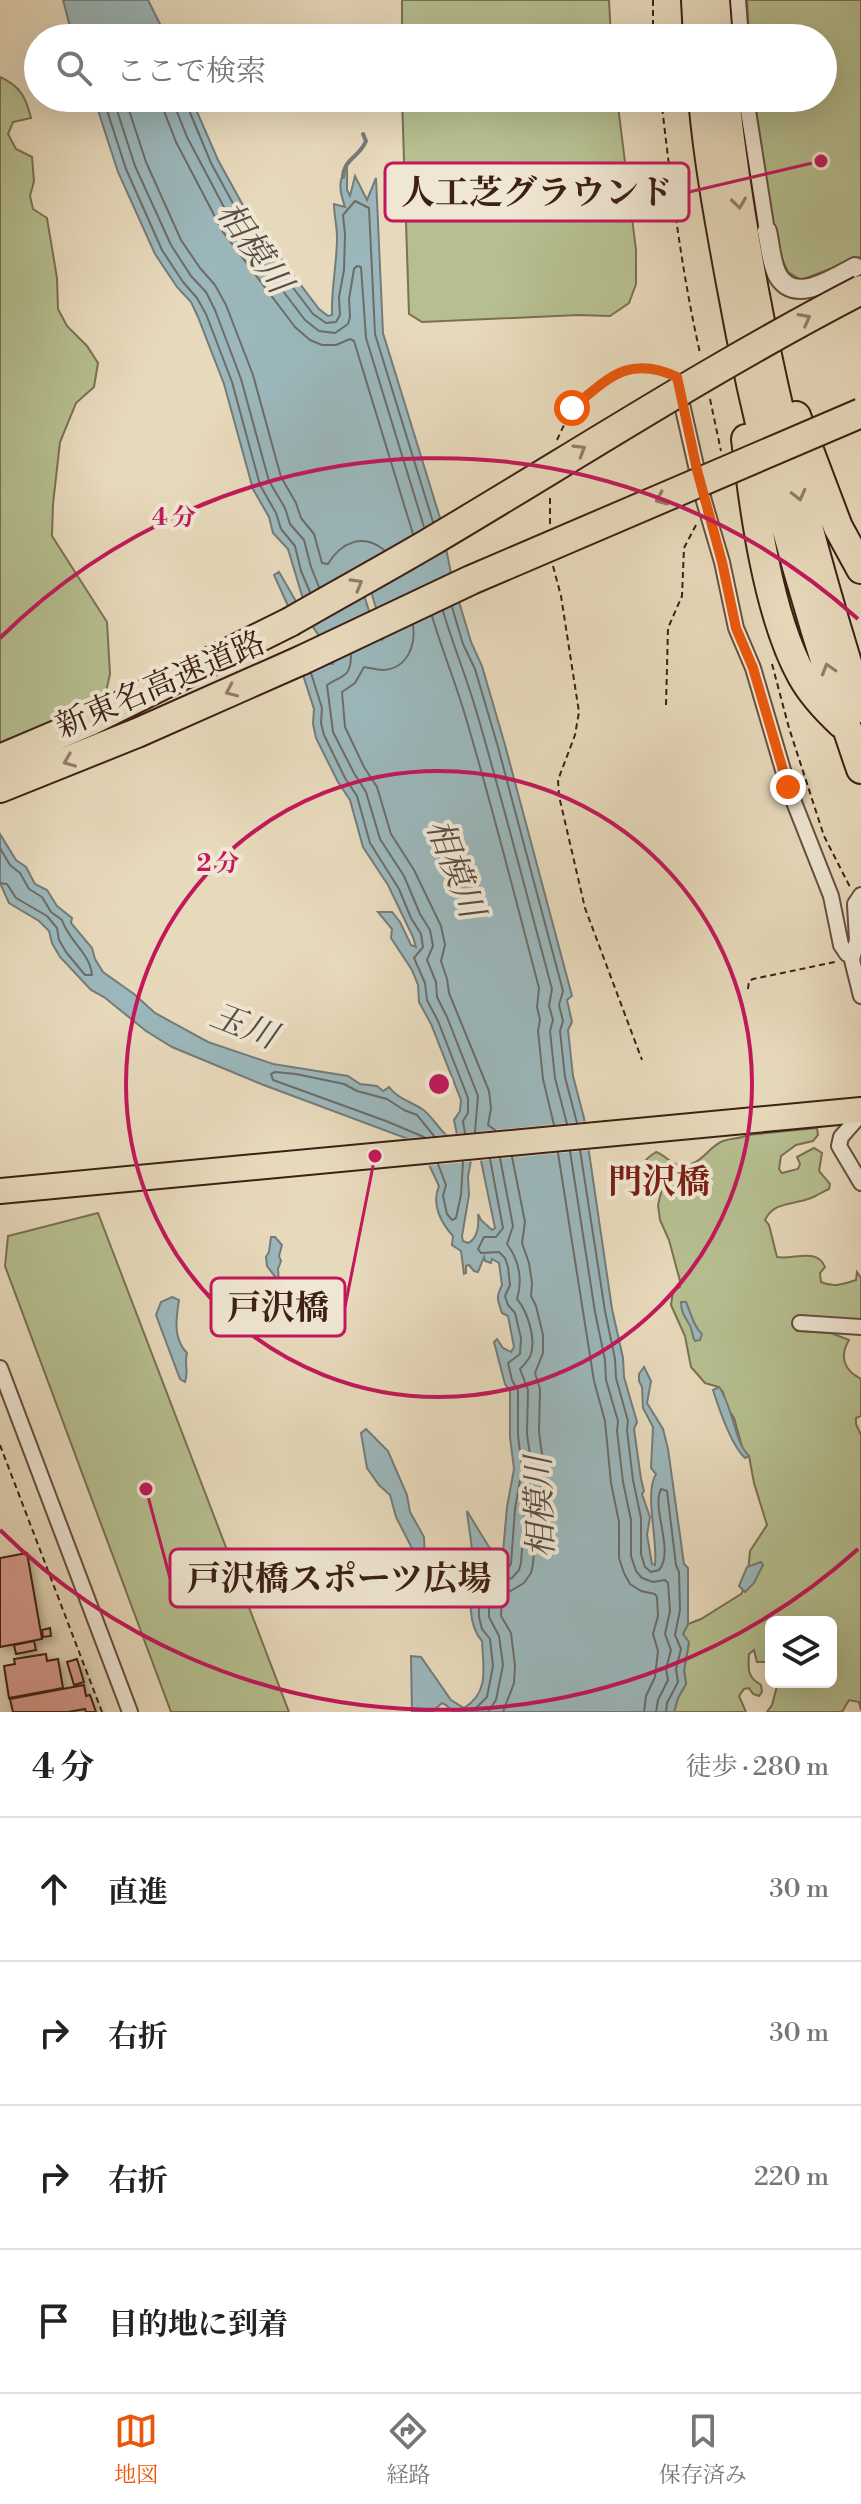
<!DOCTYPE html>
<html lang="ja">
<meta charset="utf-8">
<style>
body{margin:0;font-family:"Libre Bodoni","Noto Serif JP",serif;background:#f6f6f6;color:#222}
.controls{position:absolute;right:24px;bottom:24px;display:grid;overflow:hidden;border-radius:12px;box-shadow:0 8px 32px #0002}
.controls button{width:72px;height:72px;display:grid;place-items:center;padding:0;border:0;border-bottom:2px solid #e0e0e0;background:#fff;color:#222;font:40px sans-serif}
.stop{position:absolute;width:24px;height:24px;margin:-18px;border:6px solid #ea580c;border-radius:50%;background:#fff}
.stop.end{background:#ea580c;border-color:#fff;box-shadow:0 2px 8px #0008}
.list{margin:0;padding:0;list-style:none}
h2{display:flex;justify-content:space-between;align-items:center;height:104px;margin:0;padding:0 32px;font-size:34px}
h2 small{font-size:26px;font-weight:400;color:#767676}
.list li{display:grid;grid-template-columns:52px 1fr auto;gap:24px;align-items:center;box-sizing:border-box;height:144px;padding:0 32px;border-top:2px solid #e0e0e0}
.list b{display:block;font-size:30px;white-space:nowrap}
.list em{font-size:26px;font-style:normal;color:#767676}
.icon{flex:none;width:44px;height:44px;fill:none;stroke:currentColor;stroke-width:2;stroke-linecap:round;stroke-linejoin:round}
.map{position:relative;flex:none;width:861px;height:1712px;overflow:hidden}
.search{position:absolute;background:#fff;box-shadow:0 8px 32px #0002;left:24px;right:24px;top:24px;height:88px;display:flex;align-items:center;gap:20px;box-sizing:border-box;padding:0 28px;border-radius:44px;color:#767676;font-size:30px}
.sheet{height:680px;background:#fff}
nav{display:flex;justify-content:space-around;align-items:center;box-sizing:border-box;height:112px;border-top:2px solid #e0e0e0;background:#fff;font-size:22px;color:#767676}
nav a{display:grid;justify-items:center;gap:4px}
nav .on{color:#ea580c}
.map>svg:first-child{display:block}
.green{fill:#b6bf90;stroke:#7a7052;stroke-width:2}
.water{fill:#9bb7bb;stroke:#757b79;stroke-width:2;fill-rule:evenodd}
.pier{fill:#e7d9bb}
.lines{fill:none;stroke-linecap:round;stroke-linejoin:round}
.shore{stroke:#6c6c68;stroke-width:2}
.stream{stroke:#757b79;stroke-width:4}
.building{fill:#d79c8e;stroke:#3d2015;stroke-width:2;filter:url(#shadow)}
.minor-casing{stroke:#684e3e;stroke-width:18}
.tertiary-casing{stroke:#684e3e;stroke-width:22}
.primary-casing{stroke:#3d2015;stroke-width:28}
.motorway-casing{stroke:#3d2015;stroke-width:32}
.path{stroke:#3d2015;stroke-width:2;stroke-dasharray:6 4;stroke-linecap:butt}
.minor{stroke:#efe6d3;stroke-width:14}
.tertiary{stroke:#efe6d3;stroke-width:18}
.primary{stroke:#e7d9bb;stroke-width:24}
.motorway{stroke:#e7d9bb;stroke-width:28}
.motorway-bridge-casing{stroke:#3d2015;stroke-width:32;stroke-linecap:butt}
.motorway-bridge{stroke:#e7d9bb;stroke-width:28}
.oneway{stroke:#927c68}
.route{stroke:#ea580c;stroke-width:10}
.ring{fill:none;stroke:#c2185b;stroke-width:4}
.labels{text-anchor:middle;stroke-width:8;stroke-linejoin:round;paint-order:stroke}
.street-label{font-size:32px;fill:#3d2015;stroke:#efe6d3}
.water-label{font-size:34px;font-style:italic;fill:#594d47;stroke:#efe6d3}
.neighbourhood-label{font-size:34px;font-weight:bold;fill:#7a1f14;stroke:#efe6d3}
.centre{fill:#c2185b;stroke:#efe6d3;stroke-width:4}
.ring-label{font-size:24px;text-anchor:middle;font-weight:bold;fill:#c2185b;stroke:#efe6d3;stroke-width:8;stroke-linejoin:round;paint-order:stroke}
.leader{fill:none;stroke:#c2185b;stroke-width:3}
.callout-dot{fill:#c2185b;stroke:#efe6d3;stroke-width:3}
.callout{fill:#efe6d3;stroke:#c2185b;stroke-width:3}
.callout-label{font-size:34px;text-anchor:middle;font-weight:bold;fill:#3d2015}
</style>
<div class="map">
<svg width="861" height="1712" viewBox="0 0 861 1712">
<defs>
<filter id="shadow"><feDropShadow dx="4" dy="4" stdDeviation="4" flood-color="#0004"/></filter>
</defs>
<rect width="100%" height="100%" fill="#e7d9bb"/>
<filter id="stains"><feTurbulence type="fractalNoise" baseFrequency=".0025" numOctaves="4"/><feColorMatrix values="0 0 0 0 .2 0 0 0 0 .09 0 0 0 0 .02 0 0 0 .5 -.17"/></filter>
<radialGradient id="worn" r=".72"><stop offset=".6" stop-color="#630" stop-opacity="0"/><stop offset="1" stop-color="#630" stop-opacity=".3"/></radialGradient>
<path class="green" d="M 402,0 L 609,0 L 611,38 L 402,38 Z
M 747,0 L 861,0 L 861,257 L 801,280 L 788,272 L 776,246 L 754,98 L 823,98 L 823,38 L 749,38 Z
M 0,77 C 20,86 26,97 31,118 L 13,122 L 8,134 L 16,149 L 32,157 L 34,181 L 30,196 L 33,209 L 47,218 L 57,278 L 58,309 L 67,326 L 87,346 L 98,363 L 94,387 L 76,403 L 60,442 L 53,504 L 52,536 L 107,622 L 110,674 L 103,705 L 0,745 Z
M 402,98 L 617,98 L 636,250 L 636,284 L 629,303 L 610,316 L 578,315 L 422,322 L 409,314 Z
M 817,1128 L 818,1135 L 813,1141 L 796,1145 L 781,1156 L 779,1169 L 782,1173 L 798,1169 L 800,1164 L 797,1157 L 814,1148 L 822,1153 L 819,1171 L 830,1184 L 829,1189 C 822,1192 817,1196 811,1198 C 794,1205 774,1201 765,1220 L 769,1225 L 777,1257 C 794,1260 817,1247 825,1267 L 820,1273 L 821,1282 C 834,1288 843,1284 856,1280 L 857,1272 L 861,1278 L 861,1334 L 859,1330 L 852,1328 L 840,1333 L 833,1329 L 794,1323 L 797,1331 L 831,1333 L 849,1340 C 839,1357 844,1370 861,1379 L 861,1416 L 856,1418 L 856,1424 L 861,1435 L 861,1710 L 859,1702 L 849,1700 L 842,1712 L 767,1712 L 772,1705 L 778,1682 L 831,1682 L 831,1622 L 771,1622 L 771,1662 L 757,1662 L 754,1650 L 749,1654 C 748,1669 747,1677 761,1685 L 762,1692 L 759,1696 L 753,1694 L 749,1688 L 744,1689 L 739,1696 L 746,1712 L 674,1712 L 678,1698 L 686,1684 L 684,1670 L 689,1643 L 683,1634 L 688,1624 L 701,1619 L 741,1594 L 747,1584 L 750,1551 L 767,1525 L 754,1483 L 749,1456 L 743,1450 L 734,1418 L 726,1406 L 723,1392 L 719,1387 L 705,1383 L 691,1367 L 685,1336 L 671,1305 L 673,1291 L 680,1287 L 680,1281 L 669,1240 L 660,1220 L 658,1205 L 664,1180 L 655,1174 L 644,1172 C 642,1161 647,1158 656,1152 C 665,1155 670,1163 678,1165 C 701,1168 707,1147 723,1141 C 732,1138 740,1139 748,1135 Z
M 98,1213 L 289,1712 L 171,1712 L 5,1266 L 8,1236 Z"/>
<path class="water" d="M 63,0 L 148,0 L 167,38 L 73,38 Z
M 94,98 L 191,98 L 218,160 L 250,218 L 319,309 L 328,316 L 332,315 C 331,289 337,264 337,237 C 337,226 334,215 334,204 L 345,207 C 340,192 337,181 347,167 L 347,190 L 350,196 L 355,176 L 367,200 L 376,178 L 383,333 L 440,518 L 452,578 L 471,642 L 482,666 L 505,745 L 572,996 L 567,1000 L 572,1022 L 568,1030 L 573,1076 L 584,1118 L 612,1309 L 623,1358 L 624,1377 L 637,1422 L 634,1429 L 641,1479 L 644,1491 L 642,1494 L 650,1517 L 647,1535 L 652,1564 L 655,1565 C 658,1539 644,1494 656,1474 L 651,1468 L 653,1427 L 643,1408 L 642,1387 L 639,1381 L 639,1374 L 644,1367 L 651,1381 L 647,1403 L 663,1429 L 668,1449 L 684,1564 L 688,1568 L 688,1624 L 683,1634 L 689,1642 L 684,1670 L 686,1684 L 678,1698 L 674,1712 L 453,1712 L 446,1705 L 442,1703 L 432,1712 L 412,1712 L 411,1656 L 421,1657 L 451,1700 L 464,1708 C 490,1692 483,1667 482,1641 C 464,1622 472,1580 472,1555 C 472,1540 468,1525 467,1511 L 489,1547 L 502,1563 L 507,1507 L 514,1469 L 510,1437 L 510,1391 L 505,1384 L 494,1342 L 497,1339 L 503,1348 L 511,1352 L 514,1347 L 508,1316 L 502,1313 C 497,1298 496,1298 502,1285 L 499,1263 L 492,1259 L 491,1263 L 485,1261 L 484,1257 L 478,1272 L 474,1271 L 469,1265 L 466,1266 L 466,1273 L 464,1274 L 461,1251 L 452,1245 L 453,1236 C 441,1223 431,1204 439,1186 L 419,1143 L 261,1084 L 172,1047 L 146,1031 L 104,997 L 91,990 L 60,957 L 52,943 L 49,931 L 39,921 L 9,903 L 0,883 L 0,834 L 16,860 L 26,867 L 35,884 L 47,890 L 57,906 L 72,918 L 71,923 L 92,948 L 95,959 L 103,972 L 134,994 L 155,1013 L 208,1042 L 273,1064 L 348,1076 L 360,1084 L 377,1086 L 383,1091 L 389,1087 C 398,1099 410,1101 422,1109 C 433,1116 438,1130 450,1138 L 457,1135 L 454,1120 L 460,1111 L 461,1100 L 431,1024 L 419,1002 L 418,985 L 412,970 L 391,938 L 392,929 L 378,912 L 392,912 L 400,922 L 411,945 L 416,947 L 413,937 L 388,885 L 363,847 L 350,800 L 338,782 L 316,738 L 313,724 L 314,709 L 302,672 L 326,663 L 333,664 L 333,657 L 311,624 L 289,608 L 274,575 L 279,572 L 301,610 L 306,609 L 288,549 L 273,533 L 269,517 L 253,489 L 224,384 L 198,317 L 191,302 L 177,287 L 155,254 L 118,172 ZM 370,588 L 384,635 L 382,640 L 377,636 L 363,592 ZM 480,1156 L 495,1228 L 492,1230 L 481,1220 L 478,1214 C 479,1225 478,1238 468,1243 L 463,1241 L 462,1236 L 469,1195 L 468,1177 L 471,1160 Z
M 271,1237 L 275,1237 L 282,1245 L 279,1256 L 281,1261 L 278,1269 L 279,1282 L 267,1266 L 266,1257 L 269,1252 Z
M 172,1297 L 179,1300 C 176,1319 173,1339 187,1353 C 184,1364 189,1371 185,1382 L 180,1379 L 156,1315 L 161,1302 Z
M 681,1302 L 686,1302 C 691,1313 693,1326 702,1334 L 700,1340 L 695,1341 C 691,1335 693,1329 689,1324 C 684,1315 681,1312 681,1302 Z
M 719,1387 C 733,1406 734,1442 749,1456 L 745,1458 C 731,1445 719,1409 713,1390 Z
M 366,1429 L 388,1451 L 407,1495 L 410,1512 L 424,1537 L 425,1562 L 415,1554 L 396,1517 L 390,1495 L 379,1485 L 367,1468 L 361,1433 Z
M 761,1562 L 763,1565 L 754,1583 L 745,1592 L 739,1586 L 747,1567 Z"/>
<path class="pier" d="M 589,1121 L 592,1150 L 425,1166 L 416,1147 L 399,1139 Z"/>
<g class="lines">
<path class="shore" d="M 103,98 L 126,169 L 162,250 L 183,282 L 197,298 L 206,314 L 232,382 L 260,485 L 276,513 L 281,529 L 295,546 L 301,571 L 310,592
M 113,98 L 135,166 L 171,245 L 191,276 L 206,292 L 215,310 L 241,379 L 269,481 L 285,508 L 290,524 L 304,540 L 311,567 L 319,587
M 125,98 L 146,162 L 181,240 L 200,268 L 215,285 L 226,305 L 253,375 L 281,477 L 296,503 L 301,518 L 314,534 L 322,563 L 328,564 C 341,542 363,533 384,550
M 162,98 L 164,111 L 176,142 L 223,232 L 295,327 L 310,340 L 322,345 L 336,345 L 350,339 L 354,341 L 413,534
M 174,98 L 175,107 L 187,137 L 235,228 L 305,320 L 319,331 L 335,333 L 348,324 L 350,317 L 349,299 L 354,269 L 357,266 L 361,267 L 366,338 L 424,527
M 184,98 L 211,163 L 243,222 L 313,314 L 326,323 L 336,322 L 340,315 L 339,297 L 344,270 L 345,234 L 343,215 L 355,201 L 369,208 L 375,334 L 433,522
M 452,607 L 463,644 L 475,669 L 498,747 L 563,991 L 559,1005 L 563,1021 L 560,1031 L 565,1077 L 577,1123
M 443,611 C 453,645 466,676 476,710 C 503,802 527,896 552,989 L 549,1006 L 553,1020 L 550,1031 L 555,1078 L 567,1124
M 432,616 C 442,650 455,681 465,715 C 492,805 515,897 539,988 L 537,1007 L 540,1020 L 538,1031 L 543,1079 L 554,1125
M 413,625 C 416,646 407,668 384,670 C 377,670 370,668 364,667 L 355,683 L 342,692 L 345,727 L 364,767 L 377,787 L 391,834 L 414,870 L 441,926 L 445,945 L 441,961 L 447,979 L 449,993 L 489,1091 L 491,1108 L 488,1125 L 495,1130
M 351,655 C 351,678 342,675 327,685 L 333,732 L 354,773 L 366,792 L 380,839 L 404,876 L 420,914 L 430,930 L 433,946 L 427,960 L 436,982 L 437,997 L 447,1017 L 478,1096 L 475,1132
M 311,673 L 322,708 L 321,723 L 324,735 L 345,778 L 357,796 L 370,843 L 399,889 L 411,918 L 421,934 L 423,947 L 414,958 L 425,983 L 427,1000 L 438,1021 L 468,1098 L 468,1113 L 463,1121 L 465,1133
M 0,848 L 10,865 L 20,873 L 29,889 L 42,897 L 51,912 L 62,920 C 68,940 90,953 92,975 L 85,975 L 66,952 L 59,940 L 57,928 L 47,916 L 16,898 L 7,884 L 0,883
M 424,1137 L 386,1121 L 273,1080 L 271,1074 L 275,1072 L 296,1074 L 344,1084 L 357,1091 L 387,1099 L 404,1110 L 417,1115 L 434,1136
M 580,1150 L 605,1311 L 615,1359 L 616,1378 L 628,1421 L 627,1430 L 633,1480 L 641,1518 L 641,1554 L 645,1567 L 651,1572 L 659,1570 C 675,1551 651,1509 661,1489 L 667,1491 L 676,1565 L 679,1572 L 680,1610 L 675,1635 L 681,1649 L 676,1669 L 678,1682 L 667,1703 L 666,1712
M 570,1151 L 595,1312 L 605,1360 L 606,1380 L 618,1421 L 617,1431 L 623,1482 L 631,1520 L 631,1556 L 636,1571 L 642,1578 L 653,1582 L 665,1580 L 668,1583 L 670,1611 L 665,1634 L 671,1650 L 666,1669 L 668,1680 L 658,1700 L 656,1712
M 558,1153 L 594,1381 L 605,1421 L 611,1483 L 619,1522 L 619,1558 L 624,1573 L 630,1584 L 641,1591 L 655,1594 L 657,1597 L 658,1616 L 653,1634 L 658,1651 L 655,1677 L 646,1696 L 644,1712
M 438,1164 L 446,1185 L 443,1196 L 447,1214 L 452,1220 L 456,1218 L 461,1195 L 463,1162
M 472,1712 L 487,1697 L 493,1666 L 490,1639 L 482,1629 L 479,1617 L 479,1560 L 485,1557 C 492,1566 501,1577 511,1564 L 515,1509 L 522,1469 L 518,1435 L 518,1391 L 512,1380 L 508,1363 L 520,1354 L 521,1338 L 515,1313 L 508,1305 L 505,1296 L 510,1285 L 508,1267 L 505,1258 L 499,1252 L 481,1253 L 478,1249 L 484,1237 L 496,1237 L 503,1228 L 490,1159
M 488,1712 L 496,1700 L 503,1665 L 499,1636 L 489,1617 L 489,1583 L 493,1579 L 503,1581 L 512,1578 L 519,1570 L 521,1563 L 525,1510 L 532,1469 L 527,1434 L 528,1390 L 520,1369 C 524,1365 529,1360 531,1354 C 536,1337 527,1311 517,1299 C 523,1280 519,1260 507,1244 L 513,1226 L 500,1158
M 503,1712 L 514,1683 L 515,1666 L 511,1633 L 501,1616 L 502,1596 L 524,1583 L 531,1573 L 533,1564 L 537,1512 L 544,1469 L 539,1432 L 540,1389 L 535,1373 L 543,1353 L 543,1335 L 536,1306 L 531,1296 L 532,1283 L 529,1263 L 522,1243 L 525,1222 L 512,1157"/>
<path class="stream" d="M 343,177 C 344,158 359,158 366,141 L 363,134"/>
</g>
<path class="building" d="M 27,1553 L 42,1639 L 0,1647 L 0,1558 Z
M 50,1628 L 51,1636 L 43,1637 L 42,1630 Z
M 34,1641 L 36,1650 L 16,1654 L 14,1645 Z
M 46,1654 L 47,1661 L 58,1659 L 63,1688 L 9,1698 L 4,1666 L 15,1664 L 14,1659 Z
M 77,1659 L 84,1682 L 74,1685 L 67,1662 Z
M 84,1685 L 86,1696 L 90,1695 L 96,1712 L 86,1712 L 85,1709 L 68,1712 L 13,1712 L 10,1699 Z"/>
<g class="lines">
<g class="minor-casing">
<path id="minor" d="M 738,0 L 741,38
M 746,98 L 767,231
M 679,391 L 704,501 L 722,562 L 736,628 L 753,668 L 788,787 L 831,896 L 841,945 L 847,954 L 852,956
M 861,895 L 855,904 L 857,940 L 852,960 L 861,996
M 861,1114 L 841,1137 L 839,1146 L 861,1183
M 800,1323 L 861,1327
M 0,1368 L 130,1712"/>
</g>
<g class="tertiary-casing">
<path id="tertiary" d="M 767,231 C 770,244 771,262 777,274 C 794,306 833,278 855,267"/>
</g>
<g class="primary-casing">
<path id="primary" d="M 0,1191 L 861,1110"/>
</g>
<g class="motorway-casing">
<path id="motorway" d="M 696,0 L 698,38
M 715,0 L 718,38
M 703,98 C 708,158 719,218 730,278 C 760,445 805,609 861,769
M 725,98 C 748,306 798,509 861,708
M 796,416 L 838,527 L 861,569
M 746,439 C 754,509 768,615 802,676 C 812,694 826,709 841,723
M 0,759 L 92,720 L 290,622
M 0,788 L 137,733 L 302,660"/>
</g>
<path class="path" d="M 653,0 L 653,38
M 661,98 C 671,184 681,269 700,353
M 710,399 L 721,451
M 557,440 L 572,408 L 615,375 L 626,369 L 641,368 L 668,374
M 550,524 L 550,494
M 553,566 L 561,596 L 579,712 L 575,735 L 558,780 L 559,796 L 585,908 L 642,1060
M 772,664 L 789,728 L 824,836 L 850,887
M 666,705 L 668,628 L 682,596 L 684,548 L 696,525
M 748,989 L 749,981 L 753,979 L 835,962
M 0,1445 L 102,1712"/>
<use href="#minor" class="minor"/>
<use href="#tertiary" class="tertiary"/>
<use href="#primary" class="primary"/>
<use href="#motorway" class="motorway"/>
<g class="motorway-bridge-casing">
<path id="motorway-bridge" d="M 290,622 C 335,596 381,571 427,544 C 571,459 712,367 861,290
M 302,660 L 471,580 L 861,413"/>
</g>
<use href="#motorway-bridge" class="motorway-bridge"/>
</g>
<defs><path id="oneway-chevron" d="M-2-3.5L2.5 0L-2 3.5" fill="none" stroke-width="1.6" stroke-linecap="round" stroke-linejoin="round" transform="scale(2)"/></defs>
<g class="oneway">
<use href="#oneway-chevron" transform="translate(739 203) rotate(82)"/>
<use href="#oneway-chevron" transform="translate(805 319) rotate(-28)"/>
<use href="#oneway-chevron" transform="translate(580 450) rotate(-31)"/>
<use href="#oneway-chevron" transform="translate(799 495) rotate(76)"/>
<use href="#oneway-chevron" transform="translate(661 499) rotate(157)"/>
<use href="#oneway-chevron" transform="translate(357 584) rotate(-30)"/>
<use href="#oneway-chevron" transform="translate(828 669) rotate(-107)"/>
<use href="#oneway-chevron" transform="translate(231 691) rotate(156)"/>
<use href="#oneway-chevron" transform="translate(69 761) rotate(158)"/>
</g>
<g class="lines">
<path class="route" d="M 572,408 C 608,379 628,354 677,377 L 697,470 L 722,562 L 736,628 L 753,668 L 788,787"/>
</g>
<g class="ring">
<circle cx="439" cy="1084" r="313"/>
<path d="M858 1549A626 626 0 0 1 0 1530M0 638A626 626 0 0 1 858 619"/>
</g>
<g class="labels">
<g class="street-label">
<text transform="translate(160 684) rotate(-23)" y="11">新東名高速道路</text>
</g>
<g class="water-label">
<text transform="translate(255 247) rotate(55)" y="12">相模川</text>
<text transform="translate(456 868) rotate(69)" y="12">相模川</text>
<text transform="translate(244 1025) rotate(21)" y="12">玉川</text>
<text transform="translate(539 1507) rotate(-92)" y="12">相模川</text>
</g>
<g class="neighbourhood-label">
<text x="659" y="1193">門沢橋</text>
</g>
</g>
<circle cx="439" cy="1084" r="12" class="centre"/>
<g class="ring-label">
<text x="174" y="525">4 分</text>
<text x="218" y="871">2 分</text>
</g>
<path class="leader" d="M821 161L689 192M375 1156L345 1307M146 1489L170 1578"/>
<g class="callout-dot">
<circle cx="821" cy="161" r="8"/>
<circle cx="375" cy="1156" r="8"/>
<circle cx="146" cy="1489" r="8"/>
</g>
<g class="callout">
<rect x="385" y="163" width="304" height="58" rx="8"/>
<rect x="211" y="1278" width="134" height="58" rx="8"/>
<rect x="170" y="1549" width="338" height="58" rx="8"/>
</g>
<g class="callout-label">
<text x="537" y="204">人工芝グラウンド</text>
<text x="278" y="1319">戸沢橋</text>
<text x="339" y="1590">戸沢橋スポーツ広場</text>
</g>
<rect width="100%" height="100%" filter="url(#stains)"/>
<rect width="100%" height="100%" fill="url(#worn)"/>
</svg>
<div class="controls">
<button><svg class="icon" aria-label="layers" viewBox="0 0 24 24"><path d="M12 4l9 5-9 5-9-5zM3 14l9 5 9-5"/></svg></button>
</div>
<div class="stop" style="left:572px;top:408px"></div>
<div class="stop end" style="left:788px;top:787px"></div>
<div class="search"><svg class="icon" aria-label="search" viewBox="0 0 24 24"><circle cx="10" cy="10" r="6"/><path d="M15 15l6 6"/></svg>ここで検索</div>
</div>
<section class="sheet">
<h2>4 分<small>徒歩 · 280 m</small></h2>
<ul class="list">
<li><svg class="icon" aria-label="ahead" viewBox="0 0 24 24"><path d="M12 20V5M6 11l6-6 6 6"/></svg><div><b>直進</b></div><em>30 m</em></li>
<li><svg class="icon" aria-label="right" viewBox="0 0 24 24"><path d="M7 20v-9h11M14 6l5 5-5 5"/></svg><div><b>右折</b></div><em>30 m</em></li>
<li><svg class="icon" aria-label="right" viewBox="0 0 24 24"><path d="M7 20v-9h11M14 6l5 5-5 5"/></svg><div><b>右折</b></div><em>220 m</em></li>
<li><svg class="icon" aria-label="arrive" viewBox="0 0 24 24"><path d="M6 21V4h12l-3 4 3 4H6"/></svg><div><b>目的地に到着</b></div></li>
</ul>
</section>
<nav>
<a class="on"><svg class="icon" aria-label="map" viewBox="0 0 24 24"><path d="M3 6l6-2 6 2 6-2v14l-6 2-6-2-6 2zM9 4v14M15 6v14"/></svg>地図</a>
<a><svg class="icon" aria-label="directions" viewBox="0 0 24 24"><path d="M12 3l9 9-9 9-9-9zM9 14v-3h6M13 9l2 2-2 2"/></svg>経路</a>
<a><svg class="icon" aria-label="saved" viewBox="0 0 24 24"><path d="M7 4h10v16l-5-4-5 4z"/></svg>保存済み</a>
</nav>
